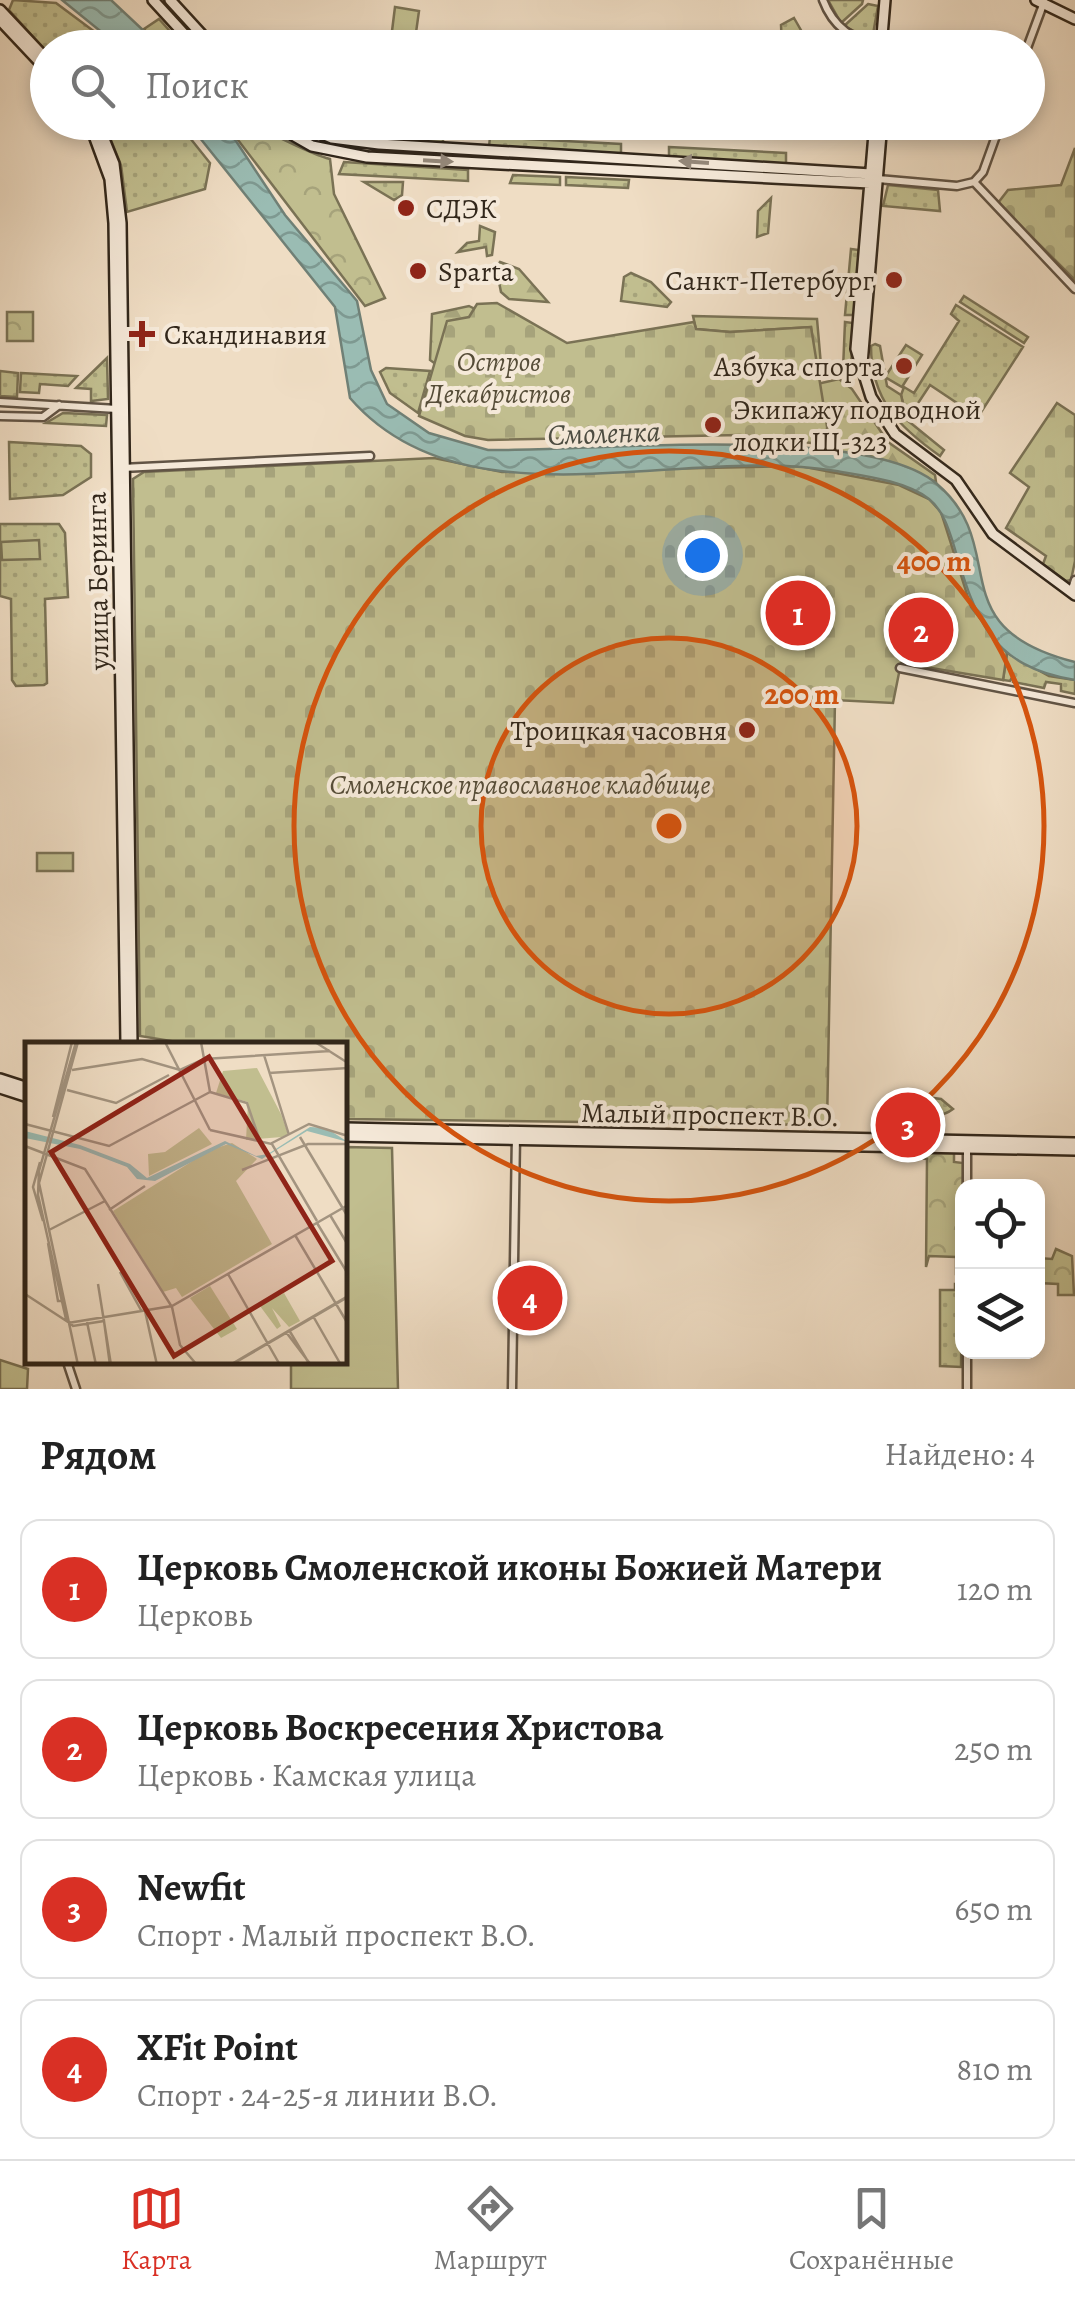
<!DOCTYPE html>
<html lang="ru">
<meta charset="utf-8">
<style>
body{margin:0;font-family:Alegreya,serif;background:#f6f6f6;color:#222}
.controls{position:absolute;right:30px;bottom:30px;display:grid;overflow:hidden;border-radius:20px;box-shadow:0 5px 15px #0003}
.controls button{width:90px;height:90px;display:grid;place-items:center;padding:0;border:0;border-bottom:2px solid #e0e0e0;background:#fff;color:#222;font:50px sans-serif}
.you{position:absolute;left:702px;top:555px;width:35px;height:35px;margin:-25px;border:8px solid #fff;border-radius:50%;background:#1a73e8;box-shadow:0 0 0 15px #1a73e833}
.badge{display:grid;place-items:center;width:65px;height:65px;border-radius:50%;background:#d93025;color:#fff;font-size:32px;font-weight:700}
.pin{position:absolute;translate:-50% -50%;border:5px solid #fff;box-shadow:0 2px 10px #0006}
.list{margin:0;padding:0;list-style:none}
h2{display:flex;justify-content:space-between;align-items:center;height:130px;margin:0;padding:0 40px;font-size:42px}
h2 small{font-size:32px;font-weight:400;color:#767676}
.list li{display:grid;grid-template-columns:65px 1fr auto;gap:30px;align-items:center;box-sizing:border-box;height:140px;margin:0 20px 20px;padding:0 20px;border:2px solid #e0e0e0;border-radius:20px}
.list b{display:block;font-size:38px;white-space:nowrap}
.list p{margin:0;font-size:32px;white-space:nowrap;color:#767676}
.list em{font-size:32px;font-style:normal;color:#767676}
.icon{flex:none;width:55px;height:55px;fill:none;stroke:currentColor;stroke-width:2;stroke-linecap:round;stroke-linejoin:round}
.map{position:relative;flex:none;width:1075px;height:1389px;overflow:hidden}
.search{position:absolute;background:#fff;box-shadow:0 5px 15px #0003;left:30px;right:30px;top:30px;height:110px;display:flex;align-items:center;gap:25px;box-sizing:border-box;padding:0 35px;border-radius:55px;color:#767676;font-size:38px}
.sheet{height:770px;background:#fff}
nav{display:flex;justify-content:space-around;align-items:center;box-sizing:border-box;height:140px;border-top:2px solid #e0e0e0;background:#fff;font-size:28px;color:#767676}
nav a{display:grid;justify-items:center;gap:5px}
nav .on{color:#d93025}
.map>svg:first-child{display:block}
.grass{fill:url(#grass-dots);stroke:#7a7255;stroke-width:2.5}
.forest{fill:url(#forest-firs);stroke:#7a7255;stroke-width:2.5}
.cemetery{fill:url(#cemetery-stones);stroke:#7a7255;stroke-width:2.5}
.park{fill:url(#park-crowns);stroke:#7a7255;stroke-width:2.5}
.pitch{fill:#c1be8f;stroke:#7a7255;stroke-width:2.5}
.water{fill:url(#water-waves);stroke:#708076;stroke-width:2.5}
.lines{fill:none;stroke-linecap:round;stroke-linejoin:round}
.street-casing{stroke:#615445;stroke-width:11}
.secondary-casing{stroke:#32271b;stroke-width:14}
.street{stroke:#f5e9d9;stroke-width:6}
.secondary{stroke:#f5e9d9;stroke-width:9}
.oneway{fill:#94887a}
.ring{fill:none;stroke:#d6540e;stroke-width:5}
.poi-dot{fill:#8f2418;stroke:#f5e9d9;stroke-width:4}
.labels{text-anchor:middle;stroke-width:8;stroke-linejoin:round;paint-order:stroke}
.poi-label{font-size:28px;fill:#32271b;stroke:#f5e9d9;text-anchor:start}
.park-label{font-size:28px;font-style:italic;fill:#564d38;stroke:#f5e9d9}
.street-label{font-size:28px;fill:#32271b;stroke:#f5e9d9}
.water-label{font-size:30px;font-style:italic;fill:#4c4c41;stroke:#f5e9d9}
.inset-road{fill:none;stroke:#a39480;stroke-width:2.5}
.view{fill:#8f2418;fill-opacity:0.15;stroke:#8f2418;stroke-width:5}
.inset-edge{fill:none;stroke:#32271b;stroke-width:5}
.centre{fill:#d6540e;stroke:#f5e9d9;stroke-width:5}
.ring-label{font-size:30px;text-anchor:middle;font-weight:bold;fill:#d6540e;stroke:#f5e9d9;stroke-width:8;stroke-linejoin:round;paint-order:stroke}
</style>
<div class="map">
<svg width="1075" height="1389" viewBox="0 0 1075 1389">
<defs>
<pattern id="grass-dots" width="8" height="8" patternUnits="userSpaceOnUse" patternTransform="scale(2.5)"><rect width="8" height="8" fill="#c1be8f"/><path d="M2 2h.1M6 6h.1" fill="none" stroke="#a6a37b" stroke-width="1.8" stroke-linecap="round"/></pattern>
<pattern id="forest-firs" width="22" height="20" patternUnits="userSpaceOnUse" patternTransform="scale(2.5)"><rect width="22" height="20" fill="#c1be8f"/><path d="M5 1l3.5 6h-7zM16 11l3.5 6h-7z" fill="#a6a37b"/></pattern>
<pattern id="cemetery-stones" width="16" height="16" patternUnits="userSpaceOnUse" patternTransform="scale(2.5)"><rect width="16" height="16" fill="#c1be8f"/><path d="M2 7V4a2 2 0 0 1 4 0v3zM10 15v-3a2 2 0 0 1 4 0v3z" fill="#a6a37b"/></pattern>
<pattern id="park-crowns" width="20" height="18" patternUnits="userSpaceOnUse" patternTransform="scale(2.5)"><rect width="20" height="18" fill="#c1be8f"/><path d="M2 6a3 3 0 1 1 6 0M12 15a3 3 0 1 1 6 0" fill="none" stroke="#a6a37b"/></pattern>
<pattern id="water-waves" width="16" height="10" patternUnits="userSpaceOnUse" patternTransform="scale(2.5)"><rect width="16" height="10" fill="#9abcb3"/><path d="M0 5q4-4 8 0t8 0" fill="none" stroke="#7e9991"/></pattern>
</defs>
<rect width="100%" height="100%" fill="#efddc4"/>
<filter id="stains"><feTurbulence type="fractalNoise" baseFrequency=".002" numOctaves="4"/><feColorMatrix values="0 0 0 0 .2 0 0 0 0 .09 0 0 0 0 .02 0 0 0 .5 -.17"/></filter>
<radialGradient id="worn" r=".72"><stop offset=".6" stop-color="#630" stop-opacity="0"/><stop offset="1" stop-color="#630" stop-opacity=".3"/></radialGradient>
<path class="grass" d="M 13,0 L 56,3 L 115,47 L 48,48 L 47,52 L 9,10 Z
M 828,0 L 863,0 L 862,4 L 841,23 Z
M 868,4 L 878,6 L 872,40 L 844,26 Z
M 794,18 L 806,39 L 801,43 L 804,47 L 782,47 L 781,25 Z
M 104,123 L 178,123 L 210,163 L 205,189 L 127,212 L 121,165 Z
M 305,123 L 443,135 L 443,143 L 363,139 Z
M 490,137 L 621,144 L 621,155 L 489,147 Z
M 669,147 L 786,153 L 786,164 L 669,157 Z
M 546,158 L 748,170 L 750,171 L 547,161 Z
M 344,162 L 468,170 L 468,181 L 339,174 Z
M 513,175 L 560,177 L 560,185 L 510,183 Z
M 566,177 L 629,180 L 628,188 L 566,185 Z
M 364,182 L 403,182 L 402,195 L 394,200 Z
M 888,185 L 938,190 L 940,211 L 883,206 Z
M 771,198 L 768,233 L 757,237 L 758,211 Z
M 480,226 L 495,232 L 492,255 L 487,256 L 486,247 L 458,252 L 467,243 L 479,241 Z
M 851,249 L 859,250 L 854,315 L 845,315 Z
M 631,273 L 651,282 L 671,302 L 667,307 L 621,301 L 624,277 Z
M 956,305 L 1023,347 L 978,417 L 930,385 L 907,420 L 901,395 L 904,387 L 914,393 L 959,321 L 951,314 Z
M 845,322 L 853,323 L 851,367 L 843,370 Z
M 107,358 L 108,399 L 91,401 L 91,389 L 76,388 Z
M 386,368 L 430,371 L 418,413 L 390,393 L 380,372 Z
M 0,371 L 18,373 L 17,397 L 0,396 Z
M 21,373 L 77,376 L 68,386 L 40,384 L 39,393 L 20,392 Z
M 63,413 L 107,415 L 106,426 L 46,423 Z
M 9,442 L 81,446 L 91,454 L 91,477 L 63,495 L 10,499 Z
M 0,524 L 59,524 L 65,533 L 68,597 L 45,599 L 47,683 L 44,685 L 16,686 L 12,680 L 11,599 L 0,596 Z
M 1007,653 L 1049,676 L 1075,680 L 1075,694 L 1061,691 L 1061,684 L 1046,682 L 1044,688 L 1013,682 L 1013,676 L 1010,681 L 1003,680 Z
M 926,1097 L 941,1099 L 953,1109 C 940,1119 925,1115 916,1102 Z
M 955,1284 L 962,1284 L 961,1367 L 940,1366 L 940,1290 L 955,1290 Z"/>
<path class="forest" d="M 500,262 L 519,269 L 548,302 L 509,299 L 501,292 L 496,267 Z
M 469,306 L 477,310 L 437,365 L 430,360 L 432,314 Z
M 693,316 L 817,319 L 822,377 L 817,379 L 811,327 L 730,332 L 696,329 Z
M 875,344 L 880,346 L 887,386 L 901,395 L 907,420 L 944,450 L 940,456 C 899,427 871,400 871,346 Z
M 839,379 L 852,389 L 888,442 L 935,475 L 936,482 L 870,456 L 830,453 L 817,384 Z"/>
<path class="cemetery" d="M 1075,148 L 1075,280 L 998,203 L 1008,190 L 1061,185 Z
M 497,303 L 567,343 L 694,322 L 696,329 L 730,332 L 811,327 L 830,445 L 740,435 L 488,440 L 465,436 L 419,416 L 447,321 L 469,317 L 477,304 Z
M 1057,403 L 1075,415 L 1075,561 L 1071,580 L 1066,581 L 1043,564 L 1046,556 L 1006,528 L 1029,487 L 1010,473 Z
M 434,458 L 502,472 L 800,466 L 899,485 L 929,499 L 941,512 L 971,607 L 1007,653 L 1003,680 L 901,663 L 893,703 L 835,700 L 827,1125 L 345,1119 L 345,1044 L 189,1044 L 140,1036 L 133,479 L 144,472 Z"/>
<path class="park" d="M 159,19 L 184,47 L 160,47 L 144,29 Z
M 225,123 C 262,122 294,149 330,159 L 334,194 L 385,298 L 365,306 Z
M 964,296 L 1028,337 L 1024,343 L 960,302 Z
M 7,312 L 33,312 L 33,341 L 7,341 Z
M 918,1153 L 954,1153 L 954,1162 L 963,1163 L 962,1274 L 956,1274 L 956,1257 L 929,1256 L 926,1267 L 927,1159 L 918,1158 Z
M 1056,1249 L 1072,1256 L 1074,1295 L 1058,1295 L 1058,1284 L 1038,1283 L 1038,1258 L 1052,1259 Z"/>
<path class="pitch" d="M 395,7 L 419,11 L 414,47 L 390,47 Z
M 906,345 L 922,355 L 902,387 L 885,377 Z
M 39,540 L 40,559 L 2,560 L 1,542 Z
M 37,853 L 73,853 L 73,871 L 37,871 Z
M 345,1147 L 392,1148 L 398,1389 L 291,1389 L 291,1362 L 345,1362 Z
M 0,1360 L 28,1369 L 27,1389 L 0,1389 Z"/>
<path class="water" d="M 62,0 L 111,0 L 161,47 L 120,47 Z
M 188,123 L 224,123 L 285,215 L 357,301 L 371,370 L 387,404 L 429,433 L 488,450 C 586,452 866,422 937,484 C 1013,549 937,627 1075,662 L 1075,680 C 991,667 975,618 954,546 C 949,530 943,510 929,499 C 906,481 865,476 836,471 C 683,444 465,531 350,398 L 335,307 Z"/>
<g class="lines">
<g class="street-casing">
<path id="street" d="M 823,0 C 833,27 853,41 881,46
M 1027,48 L 1044,2
M 878,179 L 957,186 L 974,182
M 974,182 L 1075,289
M 974,182 L 983,172 L 1001,122
M 0,402 L 117,409
M 0,416 L 43,417 L 59,405
M 122,468 L 370,456
M 1071,592 L 1075,580
M 900,668 L 1075,703
M 967,1186 L 967,1148
M 67,1362 L 76,1389
M 512,1389 L 516,1135
M 967,1389 L 967,1352"/>
</g>
<g class="secondary-casing">
<path id="secondary" d="M 153,0 L 197,48
M 170,0 L 214,48
M 1036,0 L 1075,19
M 0,10 L 48,61
M 0,20 L 48,71
M 881,48 L 885,0
M 89,122 L 110,179 L 114,223 L 126,1044
M 97,122 L 114,164 L 121,223 L 132,1044
M 270,122 L 312,146 L 367,157 L 870,183 L 878,179
M 294,122 L 332,138 L 379,144 L 871,174 L 878,179
M 875,122 L 856,349 L 871,397 L 895,434 L 956,480 L 993,534 L 1075,595
M 862,364 L 882,122
M 0,1079 L 28,1088
M 0,1088 L 28,1097
M 345,1128 L 1075,1143
M 345,1136 L 1075,1150"/>
</g>
<use href="#street" class="street"/>
<use href="#secondary" class="secondary"/>
</g>
<defs><path id="oneway-solid" d="M-6-.8H1V-3.2L6.5 0L1 3.2V.8H-6Z" transform="scale(2.5)"/></defs>
<g class="oneway">
<use href="#oneway-solid" transform="translate(438 161) rotate(3)"/>
<use href="#oneway-solid" transform="translate(694 162) rotate(-176)"/>
</g>
<circle cx="669" cy="826" r="188" fill="#d6540e" fill-opacity=".12"/>
<g class="ring">
<circle cx="669" cy="826" r="188"/>
<circle cx="669" cy="826" r="375"/>
</g>
<g class="poi-dot">
<circle cx="406" cy="208" r="10"/>
<circle cx="418" cy="271" r="10"/>
<circle cx="894" cy="280" r="10"/>
<path d="M137 319h10v10h10v10h-10v10h-10v-10h-10v-10h10z"/>
<circle cx="904" cy="366" r="10"/>
<circle cx="713" cy="425" r="10"/>
<circle cx="747" cy="730" r="10"/>
</g>
<g class="labels">
<g class="poi-label">
<text x="426" y="218">СДЭК</text>
<text x="438" y="281">Sparta</text>
<text x="874" y="290" text-anchor="end">Санкт-Петербург</text>
<text x="164" y="344">Скандинавия</text>
<text x="884" y="376" text-anchor="end">Азбука спорта</text>
<text x="733" y="419">Экипажу подводной<tspan x="733" dy="32">лодки Щ-323</tspan></text>
<text x="727" y="740" text-anchor="end">Троицкая часовня</text>
</g>
<g class="park-label">
<text x="499" y="371">Остров<tspan x="499" dy="32">Декабристов</tspan></text>
<text x="520" y="794">Смоленское православное кладбище</text>
</g>
<g class="street-label">
<text transform="translate(97 581) rotate(-91)" y="10">улица Беринга</text>
<text transform="translate(710 1114) rotate(1)" y="10">Малый проспект В.О.</text>
</g>
<g class="water-label">
<text transform="translate(604 433) rotate(-2)" y="10">Смоленка</text>
</g>
</g>
<g transform="translate(25 1042)">
<rect width="322" height="322" fill="#efddc4"/>
<path d="M 259,251 L 275,279 L 264,285 L 247,266 L 256,284 L 252,287 L 235,264 Z" fill="#c1be8f"/>
<path d="M 232,26 L 256,72 L 263,92 L 257,95 L 221,98 L 223,60 L 191,51 L 198,29 ZM 174,86 L 187,102 L 124,134 L 123,112 L 140,110 ZM 207,101 L 232,117 L 211,139 L 247,202 L 157,255 L 151,246 L 138,250 L 88,169 L 185,108 Z" fill="#c1be8f"/>
<path d="M 185,244 L 212,287 L 196,296 L 165,256 Z" fill="#c1be8f"/>
<path d="M 285,85 L 301,86 L 323,100 L 282,89 L 237,117 L 201,102 L 130,139 L 112,137 L 102,125 L 55,107 L 0,96 L 0,89 L 55,103 L 105,122 L 122,136 L 200,99 L 231,114 L 243,112 Z" fill="#9abcb3"/>
<path class="inset-road" d="M 51,0 L 14,129 L 13,153 L 41,277 L 48,284 L 79,279 L 85,323M 140,0 L 185,88M 176,0 L 185,50M 290,0 L 323,21M 239,13 L 264,93M 47,28 L 117,17 L 155,28 L 179,17 L 305,9M 244,31 L 323,26M 42,48 L 91,61 L 144,33M 185,50 L 222,61 L 235,99M 28,75 L 47,0M 0,82 L 84,104 L 185,50M 185,88 L 247,102 L 292,179M 275,95 L 323,175M 245,102 L 284,82 L 323,94M 0,104 L 60,127 L 147,265 L 155,303 L 172,323M 15,120 L 8,145 L 18,179M 217,128 L 283,102 L 323,102M 84,168 L 120,144M 305,173 L 323,203M 292,181 L 323,232M 24,188 L 80,159M 270,193 L 323,282M 23,201 L 33,259 L 40,259M 95,230 L 117,270M 203,232 L 255,323M 73,242 L 86,323M 0,252 L 43,280M 120,269 L 132,323M 288,274 L 316,323M 62,280 L 71,323M 43,281 L 147,264 L 323,163M 264,288 L 285,323M 261,290 L 286,323M 53,323 L 14,141 L 53,0M 205,323 L 323,254M 206,323 L 323,255"/>
<path class="view" d="M 184,15 L 307,219 L 149,314 L 26,110 Z"/>
<rect width="322" height="322" class="inset-edge"/>
</g>
<circle cx="669" cy="826" r="15" class="centre"/>
<g class="ring-label">
<text x="934" y="571">400 m</text>
<text x="802" y="704">200 m</text>
</g>
<rect width="100%" height="100%" filter="url(#stains)"/>
<rect width="100%" height="100%" fill="url(#worn)"/>
</svg>
<div class="controls">
<button><svg class="icon" aria-label="locate" viewBox="0 0 24 24"><circle cx="12" cy="12" r="6"/><path d="M12 2v4M12 18v4M2 12h4M18 12h4"/></svg></button>
<button><svg class="icon" aria-label="layers" viewBox="0 0 24 24"><path d="M12 4l9 5-9 5-9-5zM3 14l9 5 9-5"/></svg></button>
</div>
<div class="you"></div>
<div class="pin badge" style="left:798px;top:613px">1</div>
<div class="pin badge" style="left:921px;top:630px">2</div>
<div class="pin badge" style="left:908px;top:1125px">3</div>
<div class="pin badge" style="left:530px;top:1298px">4</div>
<div class="search"><svg class="icon" aria-label="search" viewBox="0 0 24 24"><circle cx="10" cy="10" r="6"/><path d="M15 15l6 6"/></svg>Поиск</div>
</div>
<section class="sheet">
<h2>Рядом<small>Найдено: 4</small></h2>
<ul class="list">
<li><span class="badge">1</span><div><b>Церковь Смоленской иконы Божией Матери</b><p>Церковь</p></div><em>120 m</em></li>
<li><span class="badge">2</span><div><b>Церковь Воскресения Христова</b><p>Церковь · Камская улица</p></div><em>250 m</em></li>
<li><span class="badge">3</span><div><b>Newfit</b><p>Спорт · Малый проспект В.О.</p></div><em>650 m</em></li>
<li><span class="badge">4</span><div><b>XFit Point</b><p>Спорт · 24-25-я линии В.О.</p></div><em>810 m</em></li>
</ul>
</section>
<nav>
<a class="on"><svg class="icon" aria-label="map" viewBox="0 0 24 24"><path d="M3 6l6-2 6 2 6-2v14l-6 2-6-2-6 2zM9 4v14M15 6v14"/></svg>Карта</a>
<a><svg class="icon" aria-label="directions" viewBox="0 0 24 24"><path d="M12 3l9 9-9 9-9-9zM9 14v-3h6M13 9l2 2-2 2"/></svg>Маршрут</a>
<a><svg class="icon" aria-label="saved" viewBox="0 0 24 24"><path d="M7 4h10v16l-5-4-5 4z"/></svg>Сохранённые</a>
</nav>
